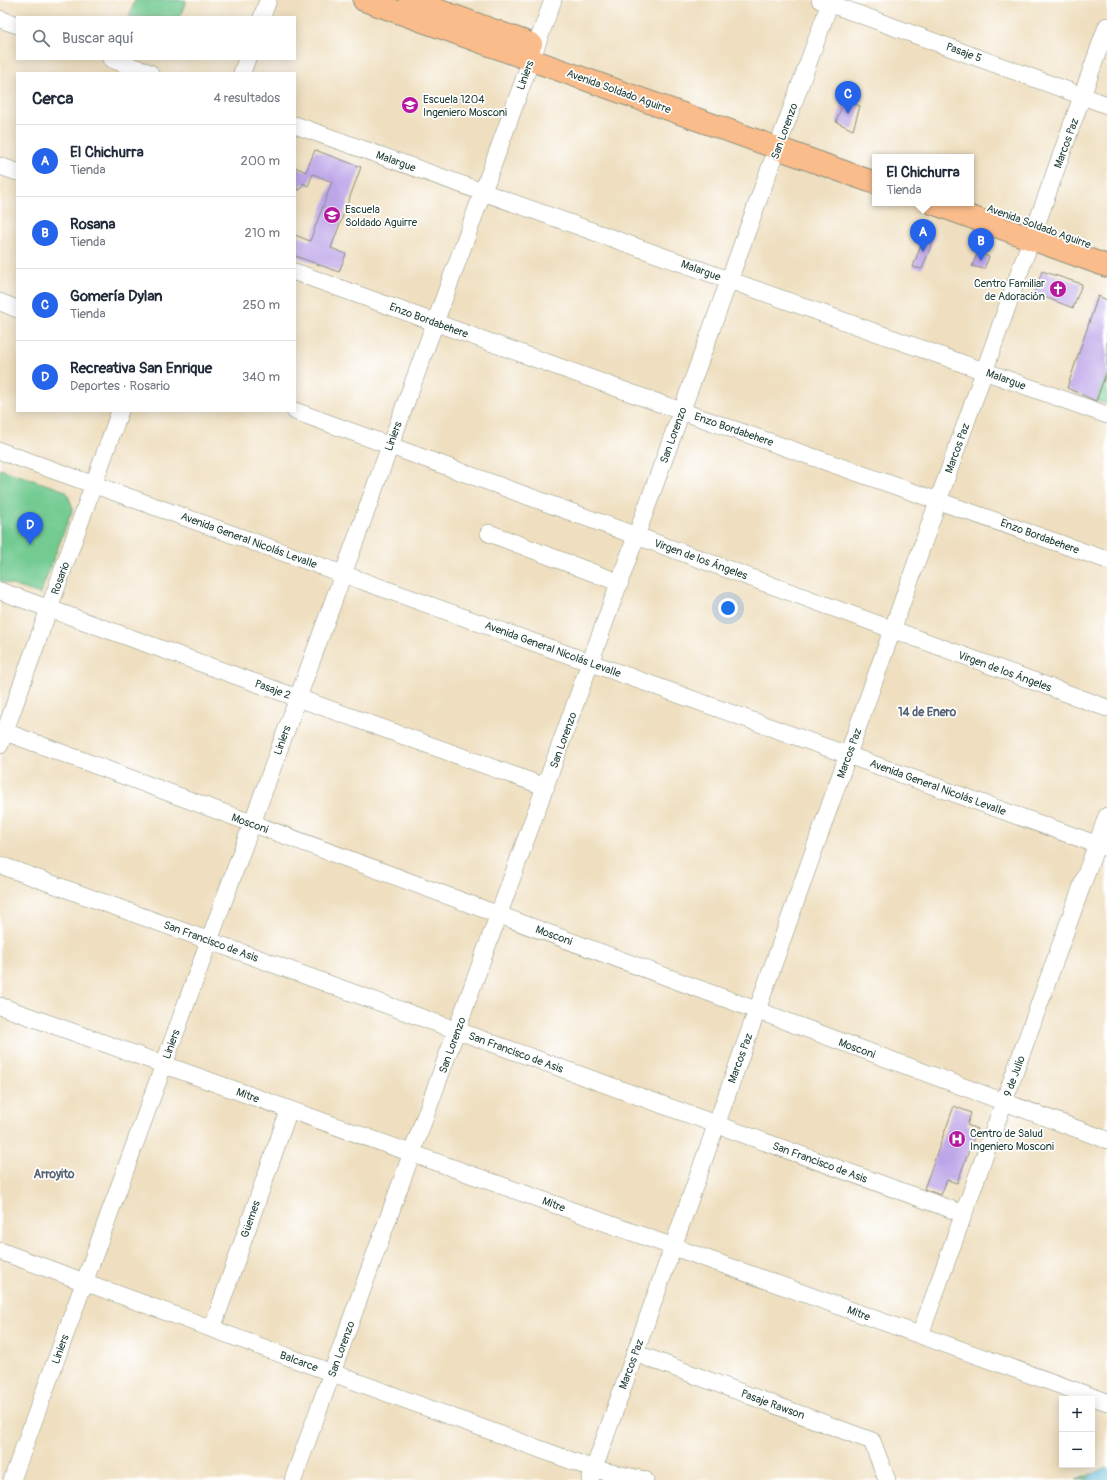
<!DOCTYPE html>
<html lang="es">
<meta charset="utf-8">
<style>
body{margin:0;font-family:Pangolin,sans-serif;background:#f2f2f3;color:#1f2937}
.controls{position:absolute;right:12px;bottom:12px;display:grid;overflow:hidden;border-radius:0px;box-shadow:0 2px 10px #0003}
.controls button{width:36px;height:36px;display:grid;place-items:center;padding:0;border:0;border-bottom:1px solid #e0e1e3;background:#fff;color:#1f2937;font:20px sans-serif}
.you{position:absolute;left:728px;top:608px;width:14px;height:14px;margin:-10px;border:3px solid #fff;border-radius:50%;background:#1a73e8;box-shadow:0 0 0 6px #1a73e833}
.badge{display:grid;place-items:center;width:26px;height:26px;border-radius:50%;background:#2563eb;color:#fff;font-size:13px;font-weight:700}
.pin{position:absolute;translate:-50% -33px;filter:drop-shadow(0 1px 2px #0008)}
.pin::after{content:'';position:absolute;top:21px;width:14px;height:12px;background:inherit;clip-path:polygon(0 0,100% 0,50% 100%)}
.popup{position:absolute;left:872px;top:154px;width:102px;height:52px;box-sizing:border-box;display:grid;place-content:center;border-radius:0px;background:#fff;filter:drop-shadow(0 1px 3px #0005);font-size:13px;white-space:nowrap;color:#747a83}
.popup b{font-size:15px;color:#1f2937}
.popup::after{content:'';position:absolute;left:50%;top:100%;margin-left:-8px;border:8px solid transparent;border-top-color:#fff}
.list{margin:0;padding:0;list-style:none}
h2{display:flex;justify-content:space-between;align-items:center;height:52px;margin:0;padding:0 16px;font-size:17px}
h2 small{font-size:13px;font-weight:400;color:#747a83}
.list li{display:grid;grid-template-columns:26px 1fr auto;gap:12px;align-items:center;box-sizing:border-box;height:72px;padding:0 16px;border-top:1px solid #e0e1e3}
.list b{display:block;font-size:15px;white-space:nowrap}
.list p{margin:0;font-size:13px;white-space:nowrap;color:#747a83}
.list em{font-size:13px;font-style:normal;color:#747a83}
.icon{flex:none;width:22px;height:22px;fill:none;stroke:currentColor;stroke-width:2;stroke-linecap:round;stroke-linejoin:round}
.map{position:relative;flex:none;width:1107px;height:1480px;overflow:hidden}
.search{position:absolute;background:#fff;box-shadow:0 2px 10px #0003;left:16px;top:16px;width:280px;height:44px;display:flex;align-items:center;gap:10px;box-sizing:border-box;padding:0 14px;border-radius:0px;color:#747a83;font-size:15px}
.panel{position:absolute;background:#fff;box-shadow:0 2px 10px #0003;left:16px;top:72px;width:280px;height:340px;border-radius:0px}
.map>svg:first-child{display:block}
.green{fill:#73cb92;stroke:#498463}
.forest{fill:#5eaf7c;stroke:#3e7658}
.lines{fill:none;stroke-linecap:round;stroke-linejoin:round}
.canal{stroke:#56b6d5;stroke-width:14}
.building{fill:#bda6e8}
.minor-casing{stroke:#878e7a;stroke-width:18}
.major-casing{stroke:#878e7a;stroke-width:24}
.minor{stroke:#fff;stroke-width:17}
.major{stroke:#fabc8b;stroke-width:22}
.labels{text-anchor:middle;stroke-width:3.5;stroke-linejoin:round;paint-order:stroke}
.street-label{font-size:11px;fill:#1f3d34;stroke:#fff}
.poi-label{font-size:11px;fill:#1f3d34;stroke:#fff;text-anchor:start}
.neighbourhood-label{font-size:12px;font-weight:bold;fill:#566273;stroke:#fff}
</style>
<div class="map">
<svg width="1107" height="1480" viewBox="0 0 1107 1480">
<rect width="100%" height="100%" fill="#fff"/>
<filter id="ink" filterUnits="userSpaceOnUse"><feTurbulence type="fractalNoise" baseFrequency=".025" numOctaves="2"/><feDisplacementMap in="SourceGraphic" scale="8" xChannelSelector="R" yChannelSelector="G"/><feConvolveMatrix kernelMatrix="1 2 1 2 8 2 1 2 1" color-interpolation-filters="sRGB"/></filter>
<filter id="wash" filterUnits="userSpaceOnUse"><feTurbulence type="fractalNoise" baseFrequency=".012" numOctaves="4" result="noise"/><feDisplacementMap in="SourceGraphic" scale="16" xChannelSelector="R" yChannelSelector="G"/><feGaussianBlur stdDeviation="0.9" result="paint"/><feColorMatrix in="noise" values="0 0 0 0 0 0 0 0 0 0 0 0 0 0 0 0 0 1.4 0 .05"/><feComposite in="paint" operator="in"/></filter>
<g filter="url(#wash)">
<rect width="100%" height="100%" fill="#efdfc0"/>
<path class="green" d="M 135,0 L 186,0 L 180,17 L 129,17 Z
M 1107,371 L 1107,404 L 1096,401 Z
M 0,469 L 66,491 L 73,508 L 40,594 L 0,581 Z"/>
<path class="forest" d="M 1107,1468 L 1107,1480 L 1076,1480 Z"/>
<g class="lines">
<path class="canal" d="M 1096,1480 L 1107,1476"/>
</g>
<g id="blocks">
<path class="building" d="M 844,100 L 860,106 L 853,130 L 836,122 Z
M 315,150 L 361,167 L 331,248 L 346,254 L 339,272 L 295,256 L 295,235 L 310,241 L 332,182 L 313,174 L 308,186 L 303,183 L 300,190 L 297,189 L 295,192 L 295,167 L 306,172 Z
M 925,233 L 934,238 L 922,269 L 913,267 Z
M 978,252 L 989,257 L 984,269 L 972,266 Z
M 1042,271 L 1082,284 L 1073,308 L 1034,293 Z
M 1098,296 L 1107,300 L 1107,371 L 1096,401 L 1067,388 Z
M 954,1106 L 971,1113 L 967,1125 L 977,1129 L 957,1183 L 947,1180 L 941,1195 L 924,1189 Z"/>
</g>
</g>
<g filter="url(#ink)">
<use href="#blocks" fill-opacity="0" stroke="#878e7a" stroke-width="1"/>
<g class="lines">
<g class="minor-casing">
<path id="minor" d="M 820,0 L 1107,105
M 262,17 L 268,0
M 0,19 L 17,25
M 111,59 L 150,73
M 242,73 L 247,59
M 295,125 L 1107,415
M 0,166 L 17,172
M 295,272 L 681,411 L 1107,560
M 0,302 L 17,309
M 295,411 L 1107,708
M 0,451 L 1107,848
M 489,533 L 620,583
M 0,591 L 546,787
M 0,730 L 1107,1140
M 0,745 L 120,411
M 0,865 L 964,1214
M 0,1006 L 1107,1402
M 0,1251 L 594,1469 L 645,1480
M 212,1329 L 289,1110
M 920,1335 L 1107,816
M 635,1353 L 872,1441 L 887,1480
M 12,1480 L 553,0
M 293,1480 L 831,0
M 590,1480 L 1107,26"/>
</g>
<g class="major-casing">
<path id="major" d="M 364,0 L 875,183
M 410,0 L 531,44
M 932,203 L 1107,266"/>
</g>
<use href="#minor" class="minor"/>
<use href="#major" class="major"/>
</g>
</g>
<defs>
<g id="school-disc" transform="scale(0.9)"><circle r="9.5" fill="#b5179e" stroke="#fff"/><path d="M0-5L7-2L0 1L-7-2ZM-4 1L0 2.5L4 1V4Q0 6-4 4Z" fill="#fff"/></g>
<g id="church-disc" transform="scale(0.9)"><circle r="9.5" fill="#b5179e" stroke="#fff"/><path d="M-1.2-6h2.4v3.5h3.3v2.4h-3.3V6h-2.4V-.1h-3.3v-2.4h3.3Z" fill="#fff"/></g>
<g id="hospital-disc" transform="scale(0.9)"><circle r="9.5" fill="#b5179e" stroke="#fff"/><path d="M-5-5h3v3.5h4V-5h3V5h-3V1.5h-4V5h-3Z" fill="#fff"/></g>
</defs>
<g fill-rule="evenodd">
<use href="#school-disc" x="410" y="105"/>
<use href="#school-disc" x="332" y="215"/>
<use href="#church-disc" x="1058" y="289"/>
<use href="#hospital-disc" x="957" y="1139"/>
</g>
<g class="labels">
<g class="street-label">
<text transform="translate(964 52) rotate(20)" y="4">Pasaje 5</text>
<text transform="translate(525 75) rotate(-70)" y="4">Liniers</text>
<text transform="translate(619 91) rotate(20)" y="4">Avenida Soldado Aguirre</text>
<text transform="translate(784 131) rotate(-70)" y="4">San Lorenzo</text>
<text transform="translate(1066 143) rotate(-70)" y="4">Marcos Paz</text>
<text transform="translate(396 161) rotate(20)" y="4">Malargue</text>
<text transform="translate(1039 226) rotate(20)" y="4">Avenida Soldado Aguirre</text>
<text transform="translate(701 270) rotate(20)" y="4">Malargue</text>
<text transform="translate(429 320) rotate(20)" y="4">Enzo Bordabehere</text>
<text transform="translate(1006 379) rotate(20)" y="4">Malargue</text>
<text transform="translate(734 429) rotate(19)" y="4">Enzo Bordabehere</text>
<text transform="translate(673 435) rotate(-70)" y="4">San Lorenzo</text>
<text transform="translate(393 436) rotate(-70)" y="4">Liniers</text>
<text transform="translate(957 448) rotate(-70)" y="4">Marcos Paz</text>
<text transform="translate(1040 536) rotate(20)" y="4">Enzo Bordabehere</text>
<text transform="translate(249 540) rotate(20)" y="4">Avenida General Nicolás Levalle</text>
<text transform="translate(701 559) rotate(20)" y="4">Virgen de los Ángeles</text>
<text transform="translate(60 578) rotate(-70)" y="4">Rosario</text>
<text transform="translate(553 649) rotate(20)" y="4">Avenida General Nicolás Levalle</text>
<text transform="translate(1005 671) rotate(20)" y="4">Virgen de los Ángeles</text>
<text transform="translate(273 689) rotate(20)" y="4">Pasaje 2</text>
<text transform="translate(282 740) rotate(-70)" y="4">Liniers</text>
<text transform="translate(563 740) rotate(-70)" y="4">San Lorenzo</text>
<text transform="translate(849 753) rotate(-70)" y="4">Marcos Paz</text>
<text transform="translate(938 787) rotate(20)" y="4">Avenida General Nicolás Levalle</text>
<text transform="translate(250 823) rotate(20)" y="4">Mosconi</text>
<text transform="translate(554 935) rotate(20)" y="4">Mosconi</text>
<text transform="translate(211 941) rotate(20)" y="4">San Francisco de Asis</text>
<text transform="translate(171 1044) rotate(-70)" y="4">Liniers</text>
<text transform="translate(452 1045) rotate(-70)" y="4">San Lorenzo</text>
<text transform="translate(857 1048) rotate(20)" y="4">Mosconi</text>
<text transform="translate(516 1052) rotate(20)" y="4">San Francisco de Asis</text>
<text transform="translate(740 1058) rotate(-70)" y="4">Marcos Paz</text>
<text transform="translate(1014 1076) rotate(-70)" y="4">9 de Julio</text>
<text transform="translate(248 1095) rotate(20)" y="4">Mitre</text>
<text transform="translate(820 1162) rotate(20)" y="4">San Francisco de Asis</text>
<text transform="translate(554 1204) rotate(20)" y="4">Mitre</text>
<text transform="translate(250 1219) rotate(-71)" y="4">Güemes</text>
<text transform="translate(859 1313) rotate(20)" y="4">Mitre</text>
<text transform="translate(60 1349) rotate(-70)" y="4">Liniers</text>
<text transform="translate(341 1349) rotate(-70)" y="4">San Lorenzo</text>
<text transform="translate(299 1361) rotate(20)" y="4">Balcarce</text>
<text transform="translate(631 1364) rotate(-70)" y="4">Marcos Paz</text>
<text transform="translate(773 1404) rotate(20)" y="4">Pasaje Rawson</text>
</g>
<g class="poi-label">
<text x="423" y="103">Escuela 1204<tspan x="423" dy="13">Ingeniero Mosconi</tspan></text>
<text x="345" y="213">Escuela<tspan x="345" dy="13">Soldado Aguirre</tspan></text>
<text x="1045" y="287" text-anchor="end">Centro Familiar<tspan x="1045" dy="13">de Adoración</tspan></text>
<text x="970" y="1137">Centro de Salud<tspan x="970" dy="13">Ingeniero Mosconi</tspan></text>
</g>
<g class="neighbourhood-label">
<text x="927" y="716">14 de Enero</text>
<text x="54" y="1178">Arroyito</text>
</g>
</g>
</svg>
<div class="controls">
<button>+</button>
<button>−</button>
</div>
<div class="you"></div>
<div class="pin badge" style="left:923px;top:252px">A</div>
<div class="popup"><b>El Chichurra</b>Tienda</div>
<div class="pin badge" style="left:981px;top:261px">B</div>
<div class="pin badge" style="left:848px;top:114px">C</div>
<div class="pin badge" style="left:30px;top:545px">D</div>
<div class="search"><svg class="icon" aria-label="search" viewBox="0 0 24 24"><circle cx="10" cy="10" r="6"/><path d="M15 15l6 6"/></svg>Buscar aquí</div>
<section class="panel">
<h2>Cerca<small>4 resultados</small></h2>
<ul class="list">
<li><span class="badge">A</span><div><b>El Chichurra</b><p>Tienda</p></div><em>200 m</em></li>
<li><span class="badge">B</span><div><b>Rosana</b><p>Tienda</p></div><em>210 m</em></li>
<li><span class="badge">C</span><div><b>Gomería Dylan</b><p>Tienda</p></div><em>250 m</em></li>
<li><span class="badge">D</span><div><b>Recreativa San Enrique</b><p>Deportes · Rosario</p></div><em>340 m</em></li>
</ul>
</section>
</div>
